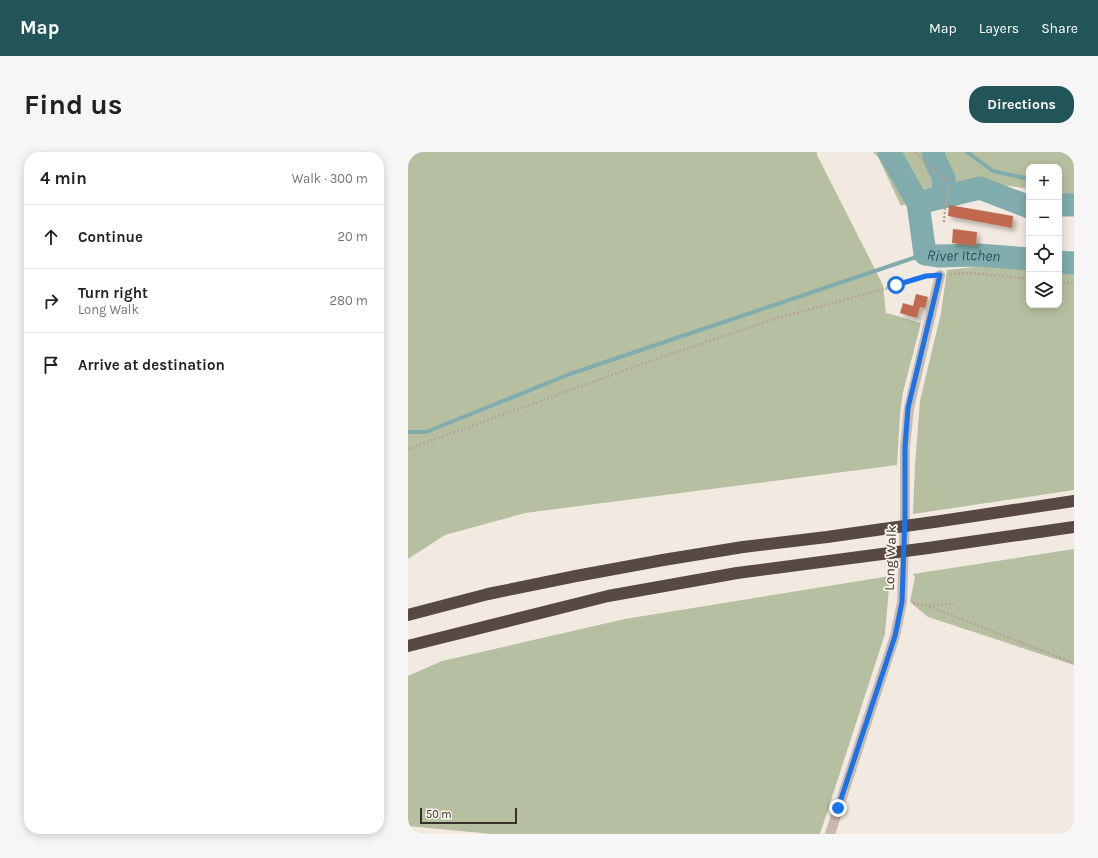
<!DOCTYPE html>
<meta charset="utf-8">
<style>
body{margin:0;font-family:Karla,sans-serif;background:#f6f6f6;color:#202124}
.controls{position:absolute;right:12px;top:12px;display:grid;overflow:hidden;border-radius:8px;box-shadow:0 2px 10px #0003}
.controls button{width:36px;height:36px;display:grid;place-items:center;padding:0;border:0;border-bottom:1px solid #e0e0e0;background:#fff;color:#202124;font:20px sans-serif}
.scale{position:absolute;left:12px;bottom:10px;width:97px;box-sizing:border-box;padding-left:4px;border:2px solid #382e2a;border-top:0;font-size:11px;line-height:14px;white-space:nowrap;color:#382e2a;-webkit-text-stroke:3px #f9f3ec;paint-order:stroke}
.stop{position:absolute;width:12px;height:12px;margin:-9px;border:3px solid #1a73e8;border-radius:50%;background:#fff}
.stop.end{background:#1a73e8;border-color:#fff;box-shadow:0 1px 4px #0008}
.list{margin:0;padding:0;list-style:none}
h2{display:flex;justify-content:space-between;align-items:center;height:52px;margin:0;padding:0 16px;font-size:17px}
h2 small{font-size:13px;font-weight:400;color:#757577}
.list li{display:grid;grid-template-columns:26px 1fr auto;gap:12px;align-items:center;box-sizing:border-box;height:64px;padding:0 16px;border-top:1px solid #e0e0e0}
.list b{display:block;font-size:15px;white-space:nowrap}
.list p{margin:0;font-size:13px;white-space:nowrap;color:#757577}
.list em{font-size:13px;font-style:normal;color:#757577}
.icon{flex:none;width:22px;height:22px;fill:none;stroke:currentColor;stroke-width:2;stroke-linecap:round;stroke-linejoin:round}
.map{position:relative;flex:none;width:666px;height:682px;overflow:hidden;border-radius:16px}
header{display:flex;align-items:center;gap:24px;box-sizing:border-box;height:56px;padding:0 20px;background:#225558;color:#fff}
header strong{font-size:19px}
nav{display:flex;gap:22px;margin-inline-start:auto;font-size:14px}
.intro{display:flex;align-items:center;justify-content:space-between;box-sizing:border-box;height:96px;padding:0 24px}
h1{margin:0;font-size:28px}
.button{padding:10px 18px;border-radius:16px;background:#225558;color:#fff;font-size:14px;font-weight:700}
main{display:flex;gap:24px;padding:0 24px}
aside{flex:1;background:#fff;border-radius:16px;box-shadow:0 2px 10px #0003}
.map>svg:first-child{display:block}
.green{fill:#b6c0a0}
.lines{fill:none;stroke-linecap:round;stroke-linejoin:round}
.stream{stroke:#80acad;stroke-width:4}
.river{stroke:#80acad;stroke-width:23}
.building{fill:#c06950;filter:url(#shadow)}
.path{stroke:#b5a396;stroke-width:2.5;stroke-dasharray:2 2;stroke-linecap:butt}
.street{stroke:#cab9ac;stroke-width:10}
.highway{stroke:#584942;stroke-width:12}
.highway-bridge{stroke:#584942;stroke-width:12}
.route{stroke:#1a73e8;stroke-width:5}
.labels{text-anchor:middle;stroke-width:3.5;stroke-linejoin:round;paint-order:stroke}
.street-label{font-size:14px;fill:#382e2a;stroke:#f9f3ec}
.water-label{font-size:15px;font-style:italic;fill:#225558;stroke:#f9f3ec}
</style>
<header>
<strong>Map</strong>
<nav><a>Map</a><a>Layers</a><a>Share</a></nav>
</header>
<div class="intro"><h1>Find us</h1><a class="button">Directions</a></div>
<main>
<aside>
<h2>4 min<small>Walk · 300 m</small></h2>
<ul class="list">
<li><svg class="icon" aria-label="ahead" viewBox="0 0 24 24"><path d="M12 20V5M6 11l6-6 6 6"/></svg><div><b>Continue</b></div><em>20 m</em></li>
<li><svg class="icon" aria-label="right" viewBox="0 0 24 24"><path d="M7 20v-9h11M14 6l5 5-5 5"/></svg><div><b>Turn right</b><p>Long Walk</p></div><em>280 m</em></li>
<li><svg class="icon" aria-label="arrive" viewBox="0 0 24 24"><path d="M6 21V4h12l-3 4 3 4H6"/></svg><div><b>Arrive at destination</b></div></li>
</ul>
</aside>
<div class="map">
<svg width="666" height="682" viewBox="0 0 666 682">
<defs>
<filter id="shadow"><feDropShadow dx="3.5" dy="3.5" stdDeviation="2" flood-color="#0004"/></filter>
</defs>
<rect width="100%" height="100%" fill="#f2e9e0"/>
<path class="green" d="M 0,0 L 409,0 L 409,3 L 475,133 L 478,162 L 479,161 L 513,171 L 495,240 L 492,262 L 489,313 L 117,361 L 37,383 L 0,407 Z
M 465,0 L 666,0 L 666,44 L 651,42 L 651,15 L 621,15 L 621,37 L 567,29 L 493,54 L 470,5 Z
M 666,105 L 666,338 L 505,362 L 507,313 L 512,249 L 533,161 L 539,118 L 621,109 L 621,153 L 651,153 L 651,106 Z
M 666,397 L 666,513 L 520,465 L 502,450 L 507,425 L 505,422 Z
M 482,424 L 477,482 L 412,682 L 84,682 L 0,674 L 0,524 L 34,509 L 217,467 Z"/>
<g class="lines">
<path class="stream" d="M 559,0 L 585,19 L 621,27
M 651,53 L 652,53
M 0,280 L 18,280 L 162,222 L 517,102"/>
<g class="river">
<path id="s1" d="M 481,0 L 510,51 L 517,102 L 530,104 L 570,103 L 621,107"/>
<path d="M 525,0 L 527,8 L 536,26 L 535,45"/>
<path d="M 510,51 L 572,36 L 621,55"/>
<path d="M 651,53 L 666,53"/>
<path d="M 651,110 L 666,111"/>
</g>
</g>
<path class="building" d="M 541,53 L 605,64 L 604,76 L 540,64 Z
M 545,77 L 569,80 L 568,94 L 544,91 Z
M 508,142 L 520,145 L 517,156 L 512,155 L 509,166 L 492,161 L 495,151 L 505,154 Z"/>
<g class="lines">
<path class="path" d="M 508,0 L 520,15 L 541,29 L 541,35 L 537,57 L 536,71
M 542,122 L 566,121 L 621,127
M 651,130 L 666,131
M 0,297 L 234,212 L 369,166 L 473,138 L 521,124
M 505,451 L 517,453 L 546,452
M 517,453 L 666,511"/>
<path class="street" d="M 422,682 L 487,484 L 494,450 L 497,364 L 497,295 L 501,256 L 532,123"/>
<path class="highway" d="M 526,370 L 666,349
M 520,396 L 666,375
M 0,463 L 80,442 L 168,424 L 255,408 L 335,395 L 419,385 L 475,377
M 0,494 L 200,444 L 329,421 L 474,402"/>
<path class="highway-bridge" d="M 475,377 L 526,370
M 474,402 L 520,396"/>
</g>
<g class="lines">
<path class="route" d="M 430,656 L 487,484 L 494,450 L 497,364 L 497,295 L 500,256 L 532,123 L 518,124 L 488,133"/>
</g>
<g class="labels">
<g class="street-label">
<text transform="translate(482 406) rotate(-88)" y="5">Long Walk</text>
</g>
<g class="water-label">
<text dy="5" stroke="none"><textPath href="#s1" startOffset="149">River Itchen</textPath></text>
</g>
</g>
</svg>
<div class="controls">
<button>+</button>
<button>−</button>
<button><svg class="icon" aria-label="locate" viewBox="0 0 24 24"><circle cx="12" cy="12" r="6"/><path d="M12 2v4M12 18v4M2 12h4M18 12h4"/></svg></button>
<button><svg class="icon" aria-label="layers" viewBox="0 0 24 24"><path d="M12 4l9 5-9 5-9-5zM3 14l9 5 9-5"/></svg></button>
</div>
<div class="scale">50 m</div>
<div class="stop" style="left:488px;top:133px"></div>
<div class="stop end" style="left:430px;top:656px"></div>
</div>
</main>
